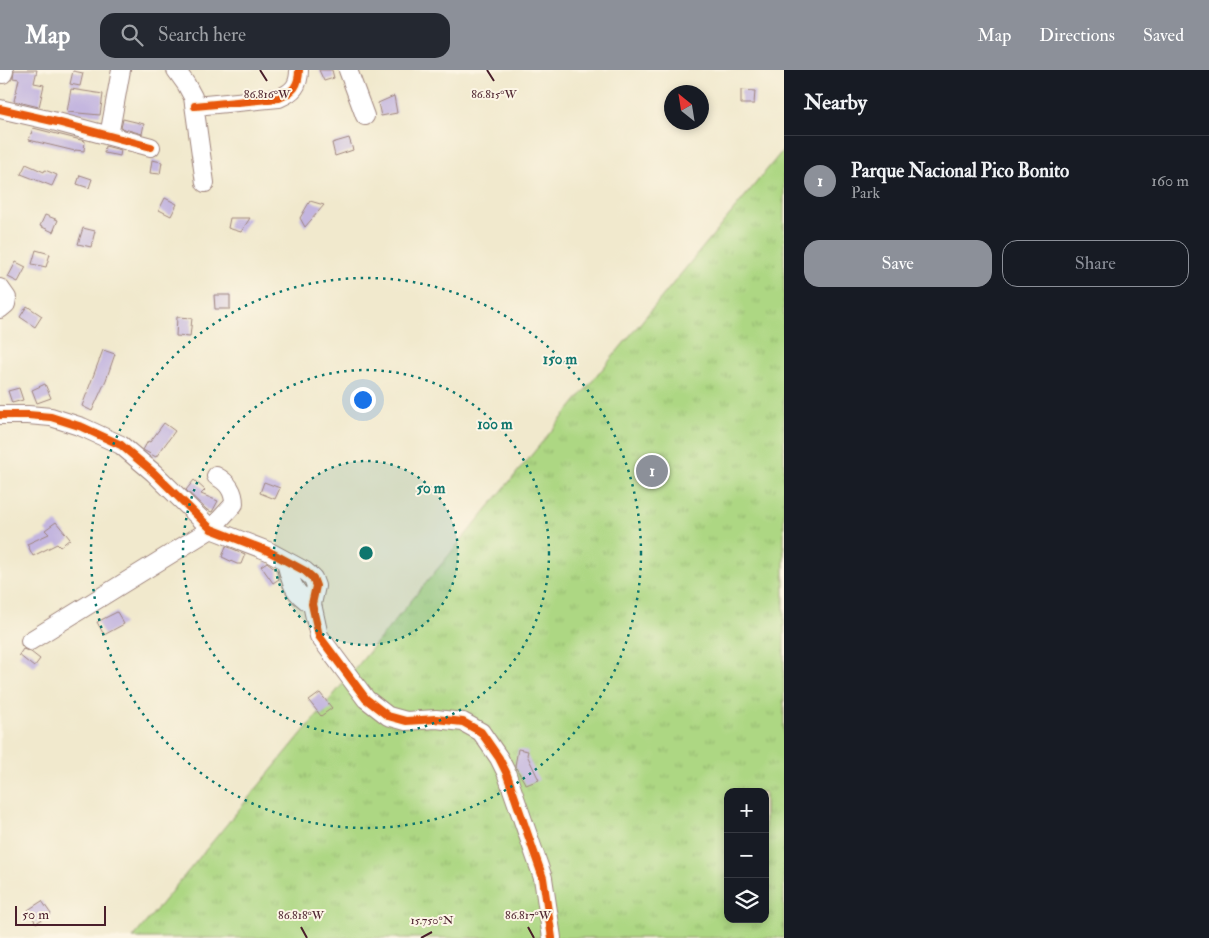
<!DOCTYPE html>
<meta charset="utf-8">
<style>
body{margin:0;font-family:"IM FELL Double Pica",serif;background:#242831;color:#f1f3f6}
.controls{position:absolute;right:15px;bottom:15px;display:grid;overflow:hidden;border-radius:10px;box-shadow:0 2px 8px #0003}
.controls button{width:45px;height:45px;display:grid;place-items:center;padding:0;border:0;border-bottom:1px solid #363941;background:#171b24;color:#f1f3f6;font:25px sans-serif}
.compass{position:absolute;left:664px;top:15px;width:45px;height:45px;border-radius:50%;background:#171b24;box-shadow:0 2px 8px #0003;rotate:330deg}
.scale{position:absolute;left:15px;bottom:12px;width:91px;box-sizing:border-box;padding-left:5px;border:2px solid #4a1f2b;border-top:0;font-size:14px;line-height:18px;white-space:nowrap;color:#4a1f2b;-webkit-text-stroke:4px #fcf5e5;paint-order:stroke}
.you{position:absolute;left:362px;top:329px;width:18px;height:18px;margin:-12px;border:4px solid #fff;border-radius:50%;background:#1a73e8;box-shadow:0 0 0 8px #1a73e833}
.badge{display:grid;place-items:center;width:32px;height:32px;border-radius:50%;background:#8c9099;color:#fff;font-size:16px;font-weight:700}
.pin{position:absolute;translate:-50% -50%;border:2px solid #fff;box-shadow:0 1px 5px #0006}
.list{margin:0;padding:0;list-style:none}
h2{display:flex;justify-content:space-between;align-items:center;height:65px;margin:0;padding:0 20px;font-size:21px}
h2 small{font-size:16px;font-weight:400;color:#9ea1a6}
.list li{display:grid;grid-template-columns:32px 1fr auto;gap:15px;align-items:center;box-sizing:border-box;height:90px;padding:0 20px;border-top:1px solid #363941}
.list b{display:block;font-size:19px;white-space:nowrap}
.list p{margin:0;font-size:16px;white-space:nowrap;color:#9ea1a6}
.list em{font-size:16px;font-style:normal;color:#9ea1a6}
.actions{display:flex;gap:10px;padding:15px 20px}
.actions a{flex:1;padding:11px 0;border:1px solid #8c9099;border-radius:15px;text-align:center;font-size:18px;color:#8c9099}
.actions .main{background:#8c9099;color:#fff}
.icon{flex:none;width:28px;height:28px;fill:none;stroke:currentColor;stroke-width:2;stroke-linecap:round;stroke-linejoin:round}
.map{position:relative;flex:none;width:784px;height:868px;overflow:hidden}
header{display:flex;align-items:center;gap:30px;box-sizing:border-box;height:70px;padding:0 25px;background:#8c9099;color:#fff}
header strong{font-size:24px}
nav{display:flex;gap:28px;margin-inline-start:auto;font-size:18px}
.search{width:350px;height:45px;background:#242831;display:flex;align-items:center;gap:12px;box-sizing:border-box;padding:0 18px;border-radius:15px;color:#9ea1a6;font-size:19px}
main{display:flex}
aside{flex:1;background:#171b24}
.map>svg:first-child{display:block}
.park{fill:url(#park-tufts);stroke:#7c7b57;fill-rule:evenodd}
.building{fill:#c3b5df}
.lines{fill:none;stroke-linecap:round;stroke-linejoin:round}
.minor-casing{stroke:#9e847c;stroke-width:20}
.minor{stroke:#fff;stroke-width:18}
.cycleway-casing{stroke:#fcf5e5;stroke-width:11}
.cycleway{stroke:#e8590c;stroke-width:8}
.ticks{fill:none;stroke:#4a1f2b;stroke-width:2}
.ring{fill:none;stroke:#0f766e;stroke-width:2.5;stroke-dasharray:2.5 5}
.ticks-label{font-size:12px;text-anchor:middle;fill:#4a1f2b;stroke:#fcf5e5;stroke-width:4;stroke-linejoin:round;paint-order:stroke}
.centre{fill:#0f766e;stroke:#fcf5e5;stroke-width:2.5}
.ring-label{font-size:15px;text-anchor:middle;font-weight:bold;fill:#0f766e;stroke:#fcf5e5;stroke-width:4;stroke-linejoin:round;paint-order:stroke}
</style>
<header>
<strong>Map</strong>
<div class="search"><svg class="icon" aria-label="search" viewBox="0 0 24 24"><circle cx="10" cy="10" r="6"/><path d="M15 15l6 6"/></svg>Search here</div>
<nav><a>Map</a><a>Directions</a><a>Saved</a></nav>
</header>
<main>
<div class="map">
<svg width="784" height="868" viewBox="0 0 784 868">
<defs>
<pattern id="park-tufts" width="24" height="20" patternUnits="userSpaceOnUse" patternTransform="scale(1.25)"><rect width="24" height="20" fill="#add783"/><path d="M3 7l-1-3M5 7V3M7 7l1-3M15 17l-1-3M17 17v-4M19 17l1-3" fill="none" stroke="#96b871"/></pattern>
</defs>
<rect width="100%" height="100%" fill="#fcf5e5"/>
<filter id="ink" filterUnits="userSpaceOnUse"><feTurbulence type="fractalNoise" baseFrequency=".02" numOctaves="2"/><feDisplacementMap in="SourceGraphic" scale="10" xChannelSelector="R" yChannelSelector="G"/><feConvolveMatrix kernelMatrix="1 2 1 2 8 2 1 2 1" color-interpolation-filters="sRGB"/></filter>
<filter id="wash" filterUnits="userSpaceOnUse"><feTurbulence type="fractalNoise" baseFrequency=".0096" numOctaves="4" result="noise"/><feDisplacementMap in="SourceGraphic" scale="20" xChannelSelector="R" yChannelSelector="G"/><feGaussianBlur stdDeviation="1.12" result="paint"/><feColorMatrix in="noise" values="0 0 0 0 0 0 0 0 0 0 0 0 0 0 0 0 0 1.4 0 .05"/><feComposite in="paint" operator="in"/></filter>
<g filter="url(#wash)">
<rect width="100%" height="100%" fill="#f1e9cd"/>
<path class="park" d="M 784,79 L 784,868 L 133,868 ZM 728,722 L 765,722 L 765,849 L 728,849 Z"/>
<g id="blocks">
<path class="building" d="M 14,0 L 37,0 L 34,13 L 44,15 L 39,37 L 14,31 L 19,9 L 13,8 Z
M 319,0 L 332,0 L 334,8 L 324,11 Z
M 73,1 L 83,3 L 80,16 L 70,14 Z
M 71,19 L 103,24 L 100,45 L 67,42 Z
M 741,20 L 755,21 L 754,34 L 741,34 Z
M 394,26 L 397,43 L 381,46 L 378,33 Z
M 123,49 L 144,54 L 142,64 L 121,58 Z
M 33,58 L 85,71 L 84,81 L 75,80 L 75,81 L 29,70 Z
M 349,68 L 353,80 L 335,86 L 332,73 Z
M 105,76 L 121,80 L 120,86 L 104,83 Z
M 152,90 L 162,92 L 160,104 L 150,103 Z
M 26,94 L 44,102 L 45,100 L 57,105 L 52,116 L 21,104 Z
M 80,105 L 92,109 L 89,118 L 77,114 Z
M 165,128 L 177,134 L 171,146 L 159,140 Z
M 310,131 L 324,135 L 305,157 L 300,148 Z
M 45,145 L 58,150 L 53,162 L 40,156 Z
M 230,148 L 250,148 L 241,162 L 228,158 Z
M 83,158 L 95,161 L 91,177 L 78,174 Z
M 36,180 L 50,184 L 46,197 L 32,194 Z
M 16,192 L 26,197 L 18,212 L 8,207 Z
M 214,225 L 230,225 L 230,239 L 215,239 Z
M 27,236 L 42,246 L 35,257 L 20,247 Z
M 177,247 L 192,248 L 190,267 L 176,266 Z
M 103,280 L 115,284 L 106,310 L 92,341 L 82,336 Z
M 45,314 L 51,328 L 37,333 L 32,320 Z
M 19,318 L 23,330 L 12,333 L 8,321 Z
M 164,353 L 175,361 L 156,387 L 143,380 L 148,371 L 150,372 Z
M 194,410 L 205,420 L 201,424 L 218,431 L 212,442 L 207,440 L 186,420 Z
M 264,412 L 280,418 L 275,429 L 260,423 Z
M 56,452 L 70,469 L 60,477 L 57,474 L 33,486 L 27,474 L 49,464 L 45,460 Z
M 226,476 L 245,484 L 241,494 L 237,494 L 222,487 Z
M 267,492 L 277,500 L 279,509 L 273,513 L 261,496 Z
M 117,542 L 124,554 L 104,565 L 97,552 Z
M 23,579 L 31,582 L 40,589 L 34,597 L 19,585 Z
M 320,623 L 332,638 L 321,646 L 309,631 Z
M 518,679 L 528,681 L 527,685 L 539,710 L 526,715 L 515,696 Z
M 42,831 L 51,844 L 36,853 L 28,840 Z"/>
</g>
</g>
<g filter="url(#ink)">
<use href="#blocks" fill-opacity="0" stroke="#9e847c" stroke-width="1"/>
<g class="lines">
<g class="minor-casing">
<path id="minor" d="M 176,0 L 186,14 L 193,27 L 205,113
M 348,0 L 365,46
M 3,4 L 4,0
M 195,36 L 279,28 C 293,22 299,16 299,0
M 0,39 L 57,52 L 151,77
M 109,66 L 121,0
M 0,218 L 7,228 L 6,234 L 0,239
M 0,345 L 28,345 L 51,347 L 82,357 L 121,375 L 154,403 L 211,459 L 268,481 L 305,501 L 313,508 L 316,516 L 312,534 L 319,566 L 366,629 L 388,646 L 406,651 L 436,649 L 463,652 L 481,662 L 499,688 L 506,702 L 543,808 L 552,868
M 286,491 C 290,510 293,524 312,534
M 30,571 L 211,459 L 234,434 C 234,420 227,412 216,406"/>
</g>
<use href="#minor" class="minor"/>
<g class="cycleway-casing">
<path id="cycleway" d="M 195,36 L 279,28 C 293,22 299,16 299,0
M 0,39 L 57,52 L 151,77
M 0,345 L 28,345 L 51,347 L 82,357 L 121,375 L 154,403 L 211,459 L 268,481 L 305,501 L 313,508 L 316,516 L 312,534 L 319,566 L 366,629 L 388,646 L 406,651 L 436,649 L 463,652 L 481,662 L 499,688 L 506,702 L 543,808 L 552,868"/>
</g>
<use href="#cycleway" class="cycleway"/>
</g>
</g>
<path class="ticks" d="M 260,0 L 267,11M 487,0 L 494,11M 301,857 L 307,868M 528,857 L 534,868M 421,868 L 432,862"/>
<circle cx="366" cy="483" r="92" fill="#0f766e" fill-opacity=".12"/>
<g class="ring">
<circle cx="366" cy="483" r="92"/>
<circle cx="366" cy="483" r="183"/>
<circle cx="366" cy="483" r="275"/>
</g>
<g class="ticks-label">
<text x="267" y="28">86.816°W</text>
<text x="494" y="28">86.815°W</text>
<text x="301" y="849">86.818°W</text>
<text x="528" y="849">86.817°W</text>
<text x="432" y="854">15.750°N</text>
</g>
<circle cx="366" cy="483" r="8" class="centre"/>
<g class="ring-label">
<text x="560" y="294">150 m</text>
<text x="495" y="359">100 m</text>
<text x="431" y="423">50 m</text>
</g>
</svg>
<div class="controls">
<button>+</button>
<button>−</button>
<button><svg class="icon" aria-label="layers" viewBox="0 0 24 24"><path d="M12 4l9 5-9 5-9-5zM3 14l9 5 9-5"/></svg></button>
</div>
<svg class="compass" viewBox="-18 -18 36 36"><path d="M0-13l5 13h-10z" fill="#e53935"/><path d="M0 13l5-13h-10z" fill="#9ea1a6"/></svg>
<div class="scale">50 m</div>
<div class="you"></div>
<div class="pin badge" style="left:652px;top:401px">1</div>
</div>
<aside>
<h2>Nearby<small></small></h2>
<ul class="list">
<li><span class="badge">1</span><div><b>Parque Nacional Pico Bonito</b><p>Park</p></div><em>160 m</em></li>
</ul>
<div class="actions"><a class="main">Save</a><a>Share</a></div>
</aside>
</main>
